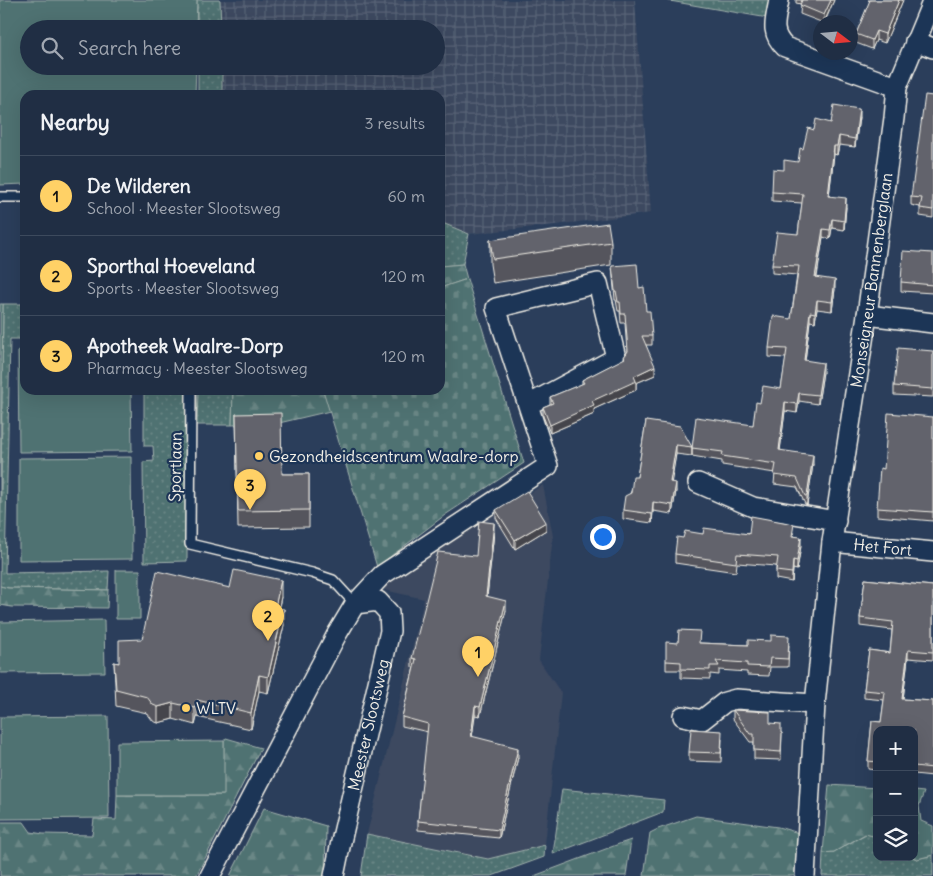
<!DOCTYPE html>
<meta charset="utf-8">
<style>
body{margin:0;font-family:Delius,sans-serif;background:#28364b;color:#f1f3f6}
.controls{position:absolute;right:15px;bottom:15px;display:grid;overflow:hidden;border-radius:10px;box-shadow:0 5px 20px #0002}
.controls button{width:45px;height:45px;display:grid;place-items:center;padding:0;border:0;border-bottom:1px solid #3d4a5d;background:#202e44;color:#f1f3f6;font:25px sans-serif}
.compass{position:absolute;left:813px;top:15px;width:45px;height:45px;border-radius:50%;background:#202e44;box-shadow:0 5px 20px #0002;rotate:106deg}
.you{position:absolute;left:602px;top:536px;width:18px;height:18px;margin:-12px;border:4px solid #fff;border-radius:50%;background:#1a73e8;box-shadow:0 0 0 8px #1a73e833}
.badge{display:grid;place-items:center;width:32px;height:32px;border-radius:50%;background:#ffd166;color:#111;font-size:16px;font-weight:700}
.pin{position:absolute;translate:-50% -41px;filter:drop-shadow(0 1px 2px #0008)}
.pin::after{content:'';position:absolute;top:26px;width:18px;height:15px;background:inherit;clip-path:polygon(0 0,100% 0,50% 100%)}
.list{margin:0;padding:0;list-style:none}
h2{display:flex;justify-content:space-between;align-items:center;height:65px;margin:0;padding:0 20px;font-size:21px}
h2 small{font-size:16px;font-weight:400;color:#a2a8b2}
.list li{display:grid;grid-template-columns:32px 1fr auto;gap:15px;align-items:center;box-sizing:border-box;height:80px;padding:0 20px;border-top:1px solid #3d4a5d}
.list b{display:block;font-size:19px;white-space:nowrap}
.list p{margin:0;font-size:16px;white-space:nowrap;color:#a2a8b2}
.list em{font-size:16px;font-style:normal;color:#a2a8b2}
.icon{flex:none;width:28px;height:28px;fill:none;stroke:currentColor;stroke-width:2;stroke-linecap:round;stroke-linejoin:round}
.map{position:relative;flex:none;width:933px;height:876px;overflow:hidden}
.search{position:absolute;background:#202e44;box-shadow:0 5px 20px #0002;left:20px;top:20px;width:425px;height:55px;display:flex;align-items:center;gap:12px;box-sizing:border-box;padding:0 18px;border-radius:28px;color:#a2a8b2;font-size:19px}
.panel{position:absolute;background:#202e44;box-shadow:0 5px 20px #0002;left:20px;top:90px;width:425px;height:305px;border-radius:15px}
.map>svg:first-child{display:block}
.built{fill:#3c4960}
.industrial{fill:url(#industrial-grid)}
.green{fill:url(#green-dots);stroke:#a2b2ad}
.forest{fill:url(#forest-firs);stroke:#a2b2ad}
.cemetery{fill:url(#cemetery-stones);stroke:#a2b2ad}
.pitch{fill:#507272;stroke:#a2b2ad}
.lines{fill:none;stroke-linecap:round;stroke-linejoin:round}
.service-casing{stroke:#f4f1e8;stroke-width:12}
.minor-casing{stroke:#f4f1e8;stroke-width:22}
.service{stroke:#1d3557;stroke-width:9}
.minor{stroke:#1d3557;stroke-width:19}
.wall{fill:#54555d;stroke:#f4f1e8}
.shaded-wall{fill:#45454c;stroke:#f4f1e8}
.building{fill:#62636c;stroke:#f4f1e8}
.poi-dot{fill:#ffd166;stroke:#1d3557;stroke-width:2}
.labels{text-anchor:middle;stroke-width:4.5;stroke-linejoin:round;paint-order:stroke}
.street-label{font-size:16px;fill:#f4f1e8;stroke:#1d3557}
.poi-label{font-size:16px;fill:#f4f1e8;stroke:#1d3557;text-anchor:start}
</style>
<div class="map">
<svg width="933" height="876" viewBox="0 0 933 876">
<defs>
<pattern id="industrial-grid" width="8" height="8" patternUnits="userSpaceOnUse" patternTransform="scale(1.25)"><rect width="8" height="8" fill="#3c4960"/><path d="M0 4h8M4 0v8" fill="none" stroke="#596477"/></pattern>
<pattern id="green-dots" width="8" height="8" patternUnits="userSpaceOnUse" patternTransform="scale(1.25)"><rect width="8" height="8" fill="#507272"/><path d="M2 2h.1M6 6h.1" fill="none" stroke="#6a8786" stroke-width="1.8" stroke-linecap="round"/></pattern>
<pattern id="forest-firs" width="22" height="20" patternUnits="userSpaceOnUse" patternTransform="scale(1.25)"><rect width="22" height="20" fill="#507272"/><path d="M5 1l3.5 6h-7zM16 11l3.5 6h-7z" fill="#6a8786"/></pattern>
<pattern id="cemetery-stones" width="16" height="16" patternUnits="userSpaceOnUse" patternTransform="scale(1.25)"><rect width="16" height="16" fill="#507272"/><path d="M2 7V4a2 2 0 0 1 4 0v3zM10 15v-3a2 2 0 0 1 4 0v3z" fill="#6a8786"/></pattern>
</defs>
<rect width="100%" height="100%" fill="#2b3e5b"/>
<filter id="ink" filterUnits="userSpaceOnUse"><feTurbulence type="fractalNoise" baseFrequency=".02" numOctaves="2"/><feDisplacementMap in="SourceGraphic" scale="10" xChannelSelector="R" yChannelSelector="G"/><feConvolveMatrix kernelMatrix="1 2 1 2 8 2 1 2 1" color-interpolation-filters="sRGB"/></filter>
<g filter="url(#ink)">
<path class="built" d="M 543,485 L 553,536 L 539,660 L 561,693 L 545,845 L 524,852 L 488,859 L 367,834 L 424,599 L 384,590 L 386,580 Z"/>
<path class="industrial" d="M 220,0 L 635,0 L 651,213 L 554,225 L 469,234 L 440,222 L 440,95 L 222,95 L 222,66 L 436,66 L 436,29 L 221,29 Z"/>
<path class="green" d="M 197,0 L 220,0 L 221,29 L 197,29 Z
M 664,0 L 770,0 L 768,18 Z
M 198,66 L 222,66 L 222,95 L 198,95 Z
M 440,222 L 469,234 L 463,264 L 440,266 Z
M 3,304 L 25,304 L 25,339 L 10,339 L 5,573 L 109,571 L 108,590 L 8,588 L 0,586 Z
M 144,390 L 187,390 L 187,561 L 144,562 L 143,462 L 154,461 L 153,446 L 144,446 Z
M 198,390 L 233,390 L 232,425 L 197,425 Z
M 562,789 L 664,800 L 663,812 L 553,854 Z
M 367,834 L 488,859 L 545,845 L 544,857 L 492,876 L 361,876 Z
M 866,834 L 877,837 L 877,857 L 912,857 L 917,859 L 933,855 L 933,876 L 822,876 L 823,853 L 834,852 Z"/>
<path class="forest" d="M 463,264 L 467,279 L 440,288 L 440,266 Z
M 0,304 L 3,304 L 0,532 Z
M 233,390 L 323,390 L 330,411 L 279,423 L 232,425 Z
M 0,586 L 8,588 L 108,590 L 107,608 L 12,607 L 0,605 Z
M 226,738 L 261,748 L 196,876 L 0,876 L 0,822 L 24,822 L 31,832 L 43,834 L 92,835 L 94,819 L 116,820 L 117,795 L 223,795 L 224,741 Z
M 829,785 L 877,788 L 877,837 L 865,834 L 834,852 L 823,853 Z
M 914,791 L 924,792 L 919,806 L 921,821 L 933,826 L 933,855 L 917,859 L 912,857 L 914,857 Z
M 264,808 L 326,826 L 325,876 L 230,876 Z
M 696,816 L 778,827 L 799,833 L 797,876 L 644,876 L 650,833 L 658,829 Z
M 631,840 L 626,876 L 534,876 L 619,844 Z"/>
<path class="cemetery" d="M 467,279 L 524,463 L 445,515 L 377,567 L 323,390 L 440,390 L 440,288 Z"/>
<path class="pitch" d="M 0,0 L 197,0 L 196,29 L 29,29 L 29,66 L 196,66 L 195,95 L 25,95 L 25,184 L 0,185 Z
M 18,350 L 25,350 L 25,390 L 131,390 L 132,451 L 19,452 Z
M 131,457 L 132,559 L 19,560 L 19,458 Z
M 116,570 L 140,570 L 140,619 L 116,619 Z
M 104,620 L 105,672 L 0,673 L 0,622 Z
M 108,716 L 109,818 L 0,819 L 0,717 Z
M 224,741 L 224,795 L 117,795 L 117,742 Z"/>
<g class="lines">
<g class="service-casing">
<path id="service" d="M 0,197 L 25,197
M 191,390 L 190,544 L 312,573 L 333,580 L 355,604"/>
</g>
<g class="minor-casing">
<g id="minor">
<path d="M 779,0 C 776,19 769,32 785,47 L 897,87"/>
<path d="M 915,41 L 933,48"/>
<path d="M 867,315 L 933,323"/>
<path d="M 698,483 L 753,507 L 836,521"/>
<path id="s1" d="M 832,542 L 933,552"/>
<path d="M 683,716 L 702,720 L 725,702 L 736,699 L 815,704"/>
<path d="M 210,876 L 337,634 L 355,604 L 382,575 L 548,466 L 496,308 L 598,283 L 616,358 L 528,405"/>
<path id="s2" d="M 334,876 L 341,842 L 390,631 L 389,613 L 378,601 L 355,604"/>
<path id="s3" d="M 805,876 L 815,704 L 832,542 L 867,315 L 894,118 L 897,87 L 933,0"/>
</g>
</g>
<use href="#service" class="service"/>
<use href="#minor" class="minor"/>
</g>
<path class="wall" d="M 796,0 L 834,0 L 825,22 L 821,22 L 800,14 L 801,4 L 796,3 Z
M 868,0 L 903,0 L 885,43 L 876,40 L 872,49 L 856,43 L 856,34 L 870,1 Z
M 933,96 L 933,218 L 920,216 L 920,207 L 911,205 L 911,197 Z
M 859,117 L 855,147 L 839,145 L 837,155 L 834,154 L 829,196 L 846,207 L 844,230 L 832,228 L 830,239 L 823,237 L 817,277 L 835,289 L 832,311 L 817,309 L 815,322 L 810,321 L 805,360 L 823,372 L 818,404 L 799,401 L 797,413 L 785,411 L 780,450 L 813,464 L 807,505 L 805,504 L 797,487 L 774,484 L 775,473 L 722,465 L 722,461 L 692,456 L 692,448 L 753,425 L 760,403 L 781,389 L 786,358 L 769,357 L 769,348 L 791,319 L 797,275 L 772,273 L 772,265 L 798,234 L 802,203 L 772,201 L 772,192 L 784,170 L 798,162 L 803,149 L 814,130 L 831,123 Z
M 490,240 L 611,242 L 611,265 L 493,283 L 490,264 Z
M 933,253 L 933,293 L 901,291 L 901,282 Z
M 612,266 L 639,288 L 652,336 L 652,345 L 646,345 L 655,375 L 636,383 L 636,390 L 594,409 L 594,414 L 550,433 L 543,416 L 543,407 L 550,404 L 550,397 L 582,384 L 582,380 L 624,359 L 624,357 L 627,352 L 625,323 L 621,323 L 620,311 L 618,311 L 616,300 L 615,300 Z
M 933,351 L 933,397 L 894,395 L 894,386 Z
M 236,414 L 282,474 L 309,474 L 309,527 L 238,528 Z
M 933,417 L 933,521 L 877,516 L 877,508 L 884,469 Z
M 646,421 L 692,447 L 692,456 L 676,454 L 671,482 L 676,491 L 672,514 L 653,511 L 652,523 L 623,519 L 623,510 L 637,477 Z
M 496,510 L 546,530 L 515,549 L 496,518 Z
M 494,532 L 487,597 L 506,610 L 480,716 L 475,715 L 472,737 L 518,757 L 499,838 L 418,830 L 418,821 L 428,732 L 402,726 L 402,717 L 414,667 L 412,667 L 412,658 L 476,556 Z
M 794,533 L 793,536 L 801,546 L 797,570 L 793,569 L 792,582 L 776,579 L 776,566 L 737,563 L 736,572 L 675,563 L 675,554 L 683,538 L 703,534 Z
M 865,579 L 902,583 L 933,586 L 933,660 L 908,658 L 903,699 L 933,701 L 933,776 L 914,774 L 914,730 L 877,730 L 877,770 L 868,769 L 868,761 L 872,721 L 881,722 L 884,700 L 864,698 L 864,690 L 869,650 L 890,653 L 892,630 L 860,626 L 860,618 Z
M 230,588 L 281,597 L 279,607 L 284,625 L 268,693 L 259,691 L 251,729 L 197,717 L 195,725 L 173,719 L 158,723 L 153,721 L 147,713 L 116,706 L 114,662 L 119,663 L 142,639 Z
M 700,643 L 748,645 L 789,645 L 788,667 L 770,667 L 769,676 L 747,675 L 747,672 L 719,670 L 719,675 L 710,674 L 710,679 L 681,678 L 681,670 L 666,670 L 666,661 Z
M 733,710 L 770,723 L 781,733 L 782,733 L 781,760 L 754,759 L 754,742 L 750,742 L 733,719 Z
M 722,739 L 721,762 L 689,761 L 689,752 Z"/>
<path class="shaded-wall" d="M 831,0 L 834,0 L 824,22 L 824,15 Z
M 899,0 L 903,0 L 885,43 L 885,34 Z
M 876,31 L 876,40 L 872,49 L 872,40 Z
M 859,109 L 859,117 L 855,147 L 855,139 Z
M 839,136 L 839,145 L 837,155 L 837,146 Z
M 834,146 L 834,154 L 828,204 L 828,196 Z
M 846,198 L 846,207 L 844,230 L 844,221 Z
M 832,219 L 832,228 L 830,239 L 830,230 Z
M 823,229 L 823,237 L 815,286 L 815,277 Z
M 835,280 L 835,289 L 832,311 L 832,302 Z
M 817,300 L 817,309 L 815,322 L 815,313 Z
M 810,312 L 810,321 L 804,369 L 804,360 Z
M 823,363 L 823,372 L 818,404 L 818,395 Z
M 655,366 L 655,375 L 636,383 L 636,390 L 594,409 L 594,414 L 550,433 L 550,425 L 592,401 L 634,376 Z
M 799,393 L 799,401 L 797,413 L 797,404 Z
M 785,402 L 785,411 L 779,459 L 779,450 Z
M 676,445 L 676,454 L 670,491 L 670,482 Z
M 813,455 L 813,464 L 807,505 L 807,496 Z
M 676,483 L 676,491 L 672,514 L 672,505 Z
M 653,502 L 653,511 L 652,523 L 652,514 Z
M 546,522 L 546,530 L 515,549 L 515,540 Z
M 494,523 L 494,532 L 486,605 L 486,596 Z
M 801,537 L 801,546 L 797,570 L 797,561 Z
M 793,560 L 793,569 L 792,582 L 792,573 Z
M 281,580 L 281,597 L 275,623 L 275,607 Z
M 506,601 L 506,610 L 480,716 L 480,707 Z
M 284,609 L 284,625 L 268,693 L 268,677 Z
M 908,650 L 908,658 L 902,707 L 902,699 Z
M 259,675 L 259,691 L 251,729 L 251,713 Z
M 197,700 L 197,717 L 195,725 L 195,708 Z
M 173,703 L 173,719 L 158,723 L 158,707 Z
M 475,706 L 475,715 L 471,745 L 471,736 Z
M 518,748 L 518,757 L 499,838 L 499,830 Z"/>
<path class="building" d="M 802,0 L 831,0 L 824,15 L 800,5 Z
M 870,0 L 899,0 L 885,34 L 876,31 L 872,40 L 856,34 Z
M 925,95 L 933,96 L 933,210 L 920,208 L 922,198 L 911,197 Z
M 834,105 L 859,109 L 855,139 L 839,136 L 837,146 L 834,146 L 828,196 L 846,198 L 844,221 L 832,219 L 830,230 L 823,229 L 815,277 L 835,280 L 832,302 L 817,300 L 815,313 L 810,312 L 804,360 L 823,363 L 818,395 L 799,393 L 797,404 L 785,402 L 779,450 L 813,455 L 807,496 L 805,496 L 797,478 L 774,475 L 776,464 L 722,456 L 723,452 L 692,448 L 696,417 L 753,425 L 756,402 L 760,403 L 763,386 L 781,389 L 787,349 L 769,348 L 773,316 L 791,319 L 799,266 L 772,265 L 777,232 L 798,234 L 803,194 L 772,192 L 773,169 L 784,170 L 784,160 L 798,162 L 800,148 L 803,149 L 808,128 L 814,130 L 816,119 L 831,123 Z
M 608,223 L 611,242 L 493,259 L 490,240 Z
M 903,251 L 933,253 L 933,285 L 901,282 Z
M 637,264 L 639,288 L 644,287 L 646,311 L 650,311 L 652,336 L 642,336 L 655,366 L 634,376 L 636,381 L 592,401 L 594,405 L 550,425 L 543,407 L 553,403 L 550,397 L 584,383 L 582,380 L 625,358 L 624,357 L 628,351 L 625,314 L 621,314 L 620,302 L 618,302 L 616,291 L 615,291 L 612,266 Z
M 898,348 L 933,351 L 933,389 L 894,386 Z
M 281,413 L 282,474 L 309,474 L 309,510 L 238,511 L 236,414 Z
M 888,413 L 933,417 L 933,512 L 877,508 L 880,468 L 884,469 Z
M 646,421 L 680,426 L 692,447 L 676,445 L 670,482 L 676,483 L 672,505 L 653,502 L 652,514 L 623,510 L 625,496 L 631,493 L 633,477 L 637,477 Z
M 527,491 L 546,522 L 515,540 L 496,510 Z
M 751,516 L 794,524 L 792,536 L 801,537 L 797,561 L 793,560 L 792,573 L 776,571 L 778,557 L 737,554 L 736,563 L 675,554 L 677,537 L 683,538 L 685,531 L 703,534 L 704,528 L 749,534 Z
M 479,521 L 494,523 L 486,596 L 506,601 L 480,707 L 475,706 L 471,736 L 518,748 L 499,830 L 418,821 L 428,724 L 402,717 L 416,659 L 412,658 L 438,552 L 476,556 Z
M 234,570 L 281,580 L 275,607 L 284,609 L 281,620 L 268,677 L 259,675 L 251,713 L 197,700 L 195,708 L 173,703 L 158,707 L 153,705 L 147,697 L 116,689 L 114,662 L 119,663 L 119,640 L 142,639 L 157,571 L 230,588 Z
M 865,579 L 902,583 L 933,586 L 933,652 L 908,650 L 902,699 L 933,701 L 933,768 L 914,766 L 914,730 L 877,730 L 877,762 L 868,761 L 872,721 L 881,722 L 885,692 L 864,690 L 869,650 L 890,653 L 893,622 L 860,618 Z
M 679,630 L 700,631 L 699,643 L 748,645 L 748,640 L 771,641 L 771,635 L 789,636 L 788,659 L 770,658 L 769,667 L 747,666 L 747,663 L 716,661 L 719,666 L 710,666 L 710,670 L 681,669 L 681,662 L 666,661 L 666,642 L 678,643 Z
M 733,710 L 770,712 L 770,723 L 781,724 L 781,733 L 782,733 L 781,752 L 754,750 L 754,734 L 750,734 Z
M 691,729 L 722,731 L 721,753 L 689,752 Z"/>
</g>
<g class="poi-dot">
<circle cx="259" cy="456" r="5"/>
<circle cx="186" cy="708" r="5"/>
</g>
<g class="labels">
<g class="street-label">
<text dy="6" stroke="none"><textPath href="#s3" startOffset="600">Monseigneur Bannenberglaan</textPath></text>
<text transform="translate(175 467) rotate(-89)" y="6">Sportlaan</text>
<text dy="6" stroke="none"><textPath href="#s1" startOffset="51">Het Fort</textPath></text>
<text dy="6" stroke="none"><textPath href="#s2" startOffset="155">Meester Slootsweg</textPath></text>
</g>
<g class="poi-label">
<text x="269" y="462">Gezondheidscentrum Waalre-dorp</text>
<text x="196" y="714">WLTV</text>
</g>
</g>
</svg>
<div class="controls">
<button>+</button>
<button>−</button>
<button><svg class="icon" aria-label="layers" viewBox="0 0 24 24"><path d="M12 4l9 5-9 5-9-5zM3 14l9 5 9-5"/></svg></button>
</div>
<svg class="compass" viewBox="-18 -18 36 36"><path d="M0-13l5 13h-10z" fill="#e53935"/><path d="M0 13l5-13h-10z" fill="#a2a8b2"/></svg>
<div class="you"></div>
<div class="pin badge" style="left:478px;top:677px">1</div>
<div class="pin badge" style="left:268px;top:641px">2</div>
<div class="pin badge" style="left:250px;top:510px">3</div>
<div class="search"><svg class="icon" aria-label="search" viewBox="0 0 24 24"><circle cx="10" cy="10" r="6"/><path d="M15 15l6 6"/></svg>Search here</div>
<section class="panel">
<h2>Nearby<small>3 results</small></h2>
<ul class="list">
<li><span class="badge">1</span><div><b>De Wilderen</b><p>School · Meester Slootsweg</p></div><em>60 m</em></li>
<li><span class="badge">2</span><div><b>Sporthal Hoeveland</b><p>Sports · Meester Slootsweg</p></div><em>120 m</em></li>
<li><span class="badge">3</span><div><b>Apotheek Waalre-Dorp</b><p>Pharmacy · Meester Slootsweg</p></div><em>120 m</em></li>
</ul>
</section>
</div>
